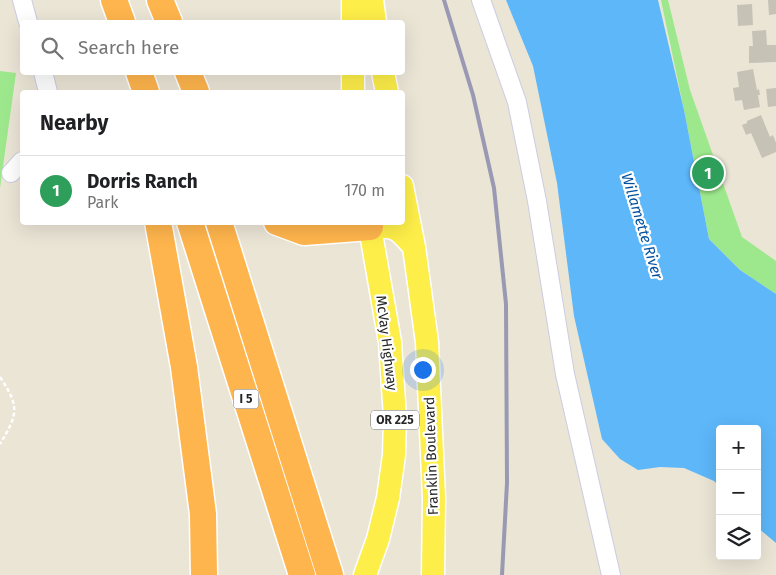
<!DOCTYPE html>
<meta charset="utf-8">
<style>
body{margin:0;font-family:"Fira Sans",sans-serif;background:#f6f6f6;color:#202124}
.controls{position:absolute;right:15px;bottom:15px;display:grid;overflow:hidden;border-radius:5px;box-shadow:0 5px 20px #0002}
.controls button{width:45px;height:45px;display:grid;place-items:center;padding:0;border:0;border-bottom:1px solid #e0e0e0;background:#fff;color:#202124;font:25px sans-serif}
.you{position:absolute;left:422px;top:369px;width:18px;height:18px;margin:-12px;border:4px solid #fff;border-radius:50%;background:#1a73e8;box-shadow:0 0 0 8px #1a73e833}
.badge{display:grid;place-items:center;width:32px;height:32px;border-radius:50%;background:#0b8043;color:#fff;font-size:16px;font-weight:700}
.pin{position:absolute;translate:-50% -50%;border:2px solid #fff;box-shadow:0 1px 5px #0006}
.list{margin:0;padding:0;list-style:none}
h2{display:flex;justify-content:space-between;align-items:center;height:65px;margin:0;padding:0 20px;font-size:21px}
h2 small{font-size:16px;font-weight:400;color:#757577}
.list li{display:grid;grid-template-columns:32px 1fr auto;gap:15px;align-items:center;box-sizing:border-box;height:70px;padding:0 20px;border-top:1px solid #e0e0e0}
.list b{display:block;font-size:19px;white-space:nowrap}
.list p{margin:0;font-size:16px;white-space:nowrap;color:#757577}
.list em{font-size:16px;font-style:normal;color:#757577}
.icon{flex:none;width:28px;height:28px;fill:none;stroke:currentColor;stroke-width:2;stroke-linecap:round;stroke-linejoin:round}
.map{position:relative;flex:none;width:776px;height:575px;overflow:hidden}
.search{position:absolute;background:#fff;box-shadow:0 5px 20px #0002;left:20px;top:20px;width:385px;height:55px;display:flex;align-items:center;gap:12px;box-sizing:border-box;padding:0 18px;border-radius:5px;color:#757577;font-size:19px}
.panel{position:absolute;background:#fff;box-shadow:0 5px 20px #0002;left:20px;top:90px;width:385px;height:135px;border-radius:5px}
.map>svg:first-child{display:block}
.green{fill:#9de88c}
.water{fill:#5db7f9}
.building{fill:#c6c2b6}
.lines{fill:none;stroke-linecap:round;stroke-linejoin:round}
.minor-casing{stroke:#cbcce2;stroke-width:20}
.major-casing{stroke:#fff;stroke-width:25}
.highway-casing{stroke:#fff;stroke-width:29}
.path{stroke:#fff;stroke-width:2.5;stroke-dasharray:4 2.5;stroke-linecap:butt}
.minor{stroke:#fff;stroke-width:18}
.major{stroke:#fdee49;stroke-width:22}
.highway{stroke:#ffb54d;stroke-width:26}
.rail{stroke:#9999b3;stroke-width:4}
.labels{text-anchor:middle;stroke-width:4.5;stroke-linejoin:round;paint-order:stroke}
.shield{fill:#fff;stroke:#676767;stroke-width:1}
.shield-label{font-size:12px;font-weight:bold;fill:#262626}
.street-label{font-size:14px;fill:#262626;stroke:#fff}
.water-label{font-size:15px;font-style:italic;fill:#02519f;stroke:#fff}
</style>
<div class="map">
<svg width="776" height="575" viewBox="0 0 776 575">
<rect width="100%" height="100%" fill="#ebe5d6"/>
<path class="green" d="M 661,0 L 668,0 L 690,90 L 742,237 L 776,261 L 776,294 L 740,270 L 709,239 L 684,110 Z
M 0,71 L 16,73 L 0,188 Z"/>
<path class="water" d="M 506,0 L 658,0 L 684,110 L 709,239 L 740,270 L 776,294 L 776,543 L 757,527 L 757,429 L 720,429 L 720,487 L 714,481 L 684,468 L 660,467 L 638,470 L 620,459 L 602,439 L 574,316 L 557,183 L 533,66 Z"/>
<path class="building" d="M 768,0 L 776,0 L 776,14 L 769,15 Z
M 752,4 L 753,25 L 738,26 L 737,5 Z
M 766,30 L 767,45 L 776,45 L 776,62 L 749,63 L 749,46 L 753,46 L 752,31 Z
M 753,69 L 757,90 L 759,89 L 760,95 L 758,95 L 760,107 L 744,110 L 742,100 L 735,101 L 733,88 L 739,87 L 737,72 Z
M 776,88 L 776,106 L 768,107 L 766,89 Z
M 761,115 L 770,137 L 773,135 L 776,143 L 776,152 L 762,158 L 751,133 L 746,135 L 742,125 L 747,123 L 747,121 Z"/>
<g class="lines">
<g class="minor-casing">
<path id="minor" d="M 22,0 L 28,22
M 481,0 L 517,102 L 537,201 L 565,374 L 611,575
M 43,72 L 48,92
M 11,173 L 22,161"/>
</g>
<g class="major-casing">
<path id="major" d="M 353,0 L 353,22
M 372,0 L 375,22
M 353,72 L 353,92
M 383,72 L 387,92
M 402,186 L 414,247 L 427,342 L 434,498 L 433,575
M 370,227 C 396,226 397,227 414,247
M 365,575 L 378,539 L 388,498 L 394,455 L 395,417 L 390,342 L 369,222"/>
</g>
<g class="highway-casing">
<path id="highway" d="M 114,0 L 122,22
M 160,0 L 169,22
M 139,72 L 146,92
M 188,72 L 196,92
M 158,222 L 184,367 L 203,514 L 204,575
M 190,222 L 302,575
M 219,222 L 330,575
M 277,222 L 304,232 L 370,227"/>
</g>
<path class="path" d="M 0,377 C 20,407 18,414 0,444"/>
<use href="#minor" class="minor"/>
<use href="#major" class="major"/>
<use href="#highway" class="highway"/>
<path class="rail" d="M 444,0 L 473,95 L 494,188 L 506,304 L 507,483 L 502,575"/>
</g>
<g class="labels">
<g class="shield">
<rect x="233.5" y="389.5" width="25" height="19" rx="4"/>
<rect x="371" y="410.5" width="48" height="19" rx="4"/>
</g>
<g class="shield-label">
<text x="246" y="403">I 5</text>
<text x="395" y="424">OR 225</text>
</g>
<g class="street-label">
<text transform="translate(387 343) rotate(83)" y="5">McVay Highway</text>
<text transform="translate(431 456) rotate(-92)" y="5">Franklin Boulevard</text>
</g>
<g class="water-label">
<text transform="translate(642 226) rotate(73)" y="5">Willamette River</text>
</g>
</g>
</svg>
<div class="controls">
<button>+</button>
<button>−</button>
<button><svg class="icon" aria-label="layers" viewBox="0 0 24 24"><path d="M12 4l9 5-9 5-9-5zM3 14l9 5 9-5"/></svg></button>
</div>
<div class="you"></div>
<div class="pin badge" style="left:708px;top:173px;background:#2e9e5b">1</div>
<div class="search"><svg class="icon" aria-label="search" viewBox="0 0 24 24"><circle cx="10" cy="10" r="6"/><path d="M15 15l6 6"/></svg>Search here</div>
<section class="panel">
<h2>Nearby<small></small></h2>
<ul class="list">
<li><span class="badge" style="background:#2e9e5b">1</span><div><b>Dorris Ranch</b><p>Park</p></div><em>170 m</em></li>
</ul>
</section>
</div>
